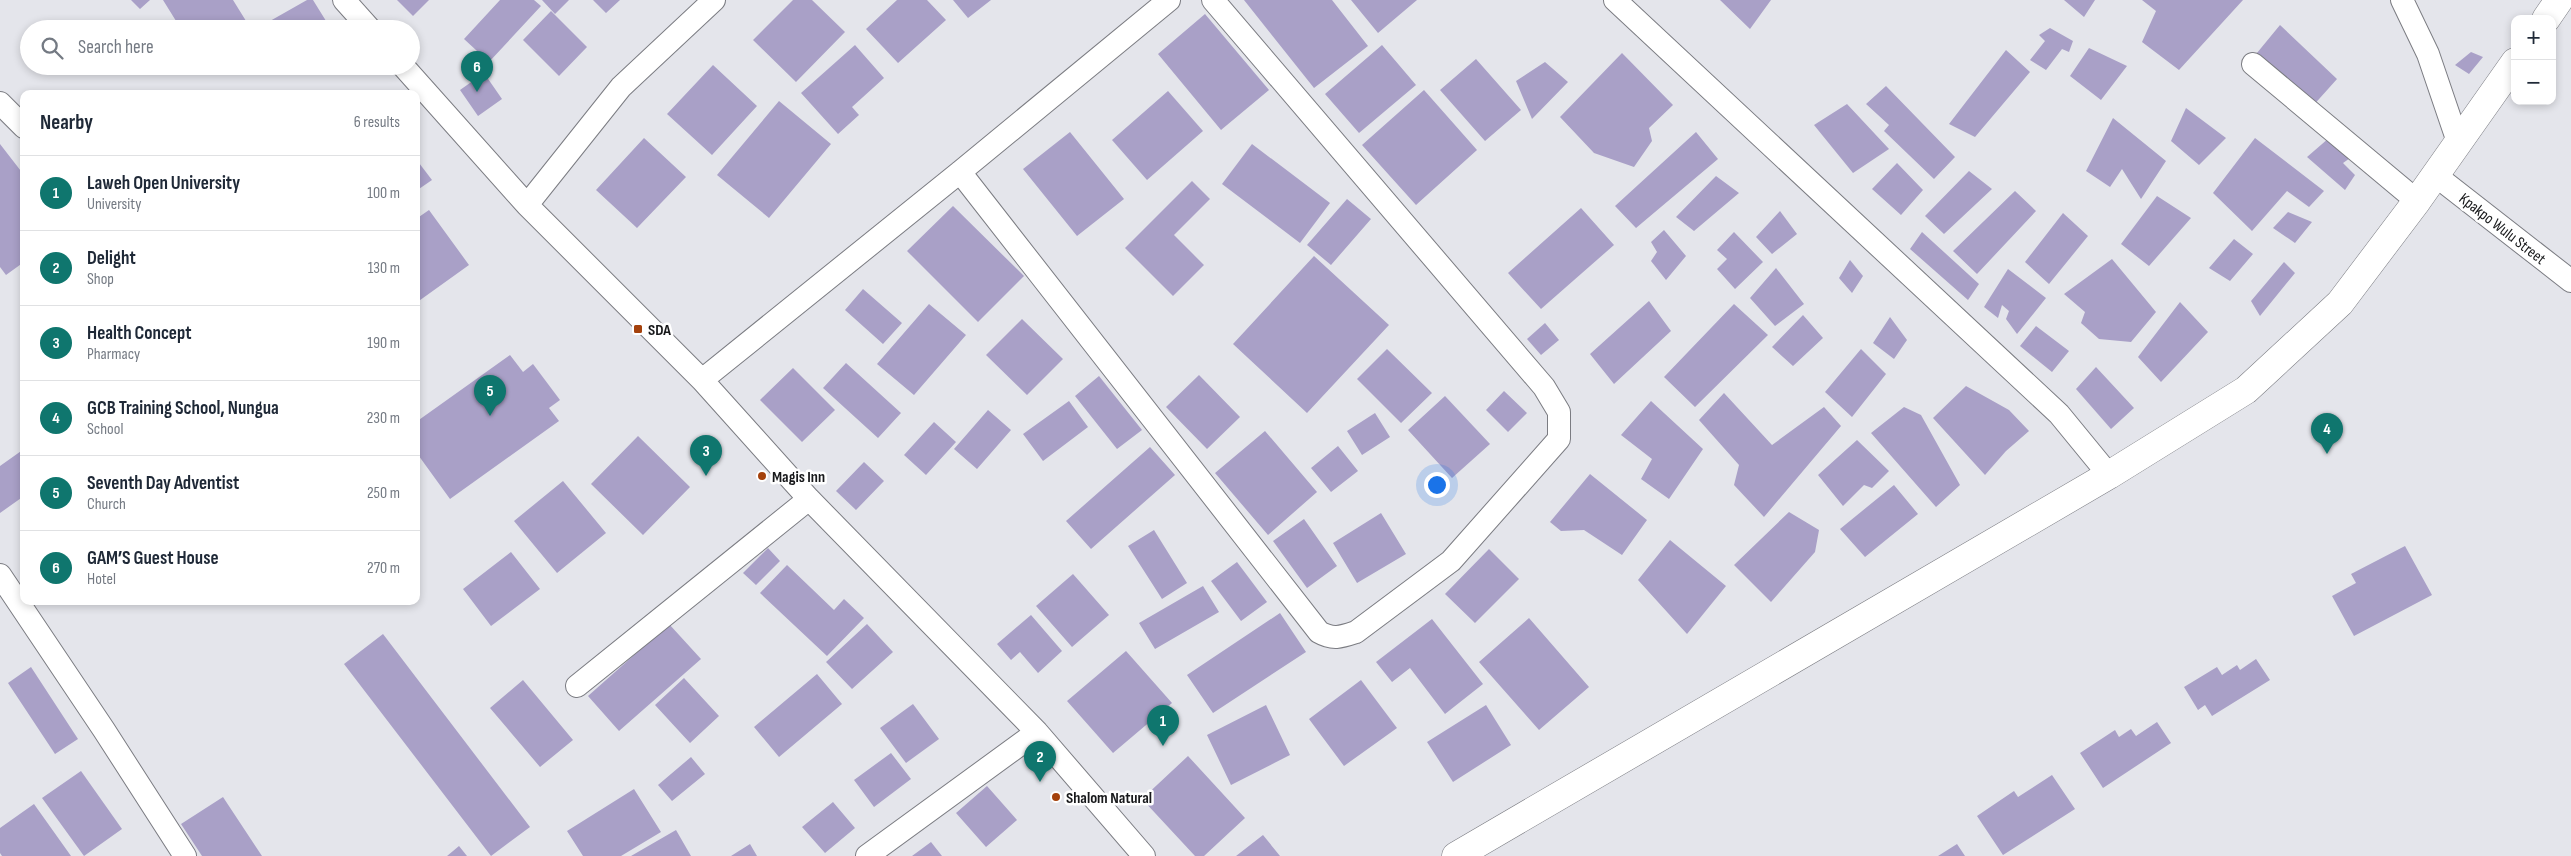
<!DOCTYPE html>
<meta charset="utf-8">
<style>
body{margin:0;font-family:"Sofia Sans Condensed",sans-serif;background:#f6f6f7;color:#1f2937}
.controls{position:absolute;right:15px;top:15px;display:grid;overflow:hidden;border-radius:10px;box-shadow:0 2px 8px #0003}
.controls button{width:45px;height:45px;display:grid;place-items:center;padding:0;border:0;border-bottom:1px solid #e0e1e3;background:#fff;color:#1f2937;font:25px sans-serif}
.you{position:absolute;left:1436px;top:484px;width:18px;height:18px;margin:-12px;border:4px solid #fff;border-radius:50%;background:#1a73e8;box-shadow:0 0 0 8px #1a73e833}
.badge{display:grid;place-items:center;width:32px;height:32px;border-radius:50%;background:#0f766e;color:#fff;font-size:16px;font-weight:700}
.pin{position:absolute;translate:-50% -41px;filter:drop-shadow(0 1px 2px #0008)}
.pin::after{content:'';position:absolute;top:26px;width:18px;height:15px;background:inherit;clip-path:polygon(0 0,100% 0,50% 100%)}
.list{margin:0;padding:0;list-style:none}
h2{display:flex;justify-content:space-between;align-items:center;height:65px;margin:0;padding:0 20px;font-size:21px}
h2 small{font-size:16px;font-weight:400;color:#747a83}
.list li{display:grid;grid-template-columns:32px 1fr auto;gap:15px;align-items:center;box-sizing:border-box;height:75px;padding:0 20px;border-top:1px solid #e0e1e3}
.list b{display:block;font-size:19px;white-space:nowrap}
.list p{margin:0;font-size:16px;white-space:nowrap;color:#747a83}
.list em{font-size:16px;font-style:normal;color:#747a83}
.icon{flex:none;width:28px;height:28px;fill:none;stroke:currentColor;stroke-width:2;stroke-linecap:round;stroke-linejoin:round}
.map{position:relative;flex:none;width:2571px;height:856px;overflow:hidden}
.search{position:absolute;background:#fff;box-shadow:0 2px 8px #0003;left:20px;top:20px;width:400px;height:55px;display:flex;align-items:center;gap:12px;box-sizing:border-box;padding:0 18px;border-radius:28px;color:#747a83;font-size:19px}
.panel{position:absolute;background:#fff;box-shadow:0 2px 8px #0003;left:20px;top:90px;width:400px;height:515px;border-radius:10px}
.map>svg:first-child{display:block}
.building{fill:#a9a0c7}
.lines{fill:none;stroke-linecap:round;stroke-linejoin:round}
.minor-casing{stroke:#7b7c82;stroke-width:24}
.tertiary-casing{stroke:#7b7c82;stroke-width:29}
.minor{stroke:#fff;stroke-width:22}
.tertiary{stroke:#fff;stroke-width:28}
.poi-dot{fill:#a4410c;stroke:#fff;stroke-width:2}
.labels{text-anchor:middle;stroke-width:5;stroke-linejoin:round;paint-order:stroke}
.street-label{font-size:16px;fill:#18191b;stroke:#fff}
.poi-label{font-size:16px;font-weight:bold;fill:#18191b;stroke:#fff;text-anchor:start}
</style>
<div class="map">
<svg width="2571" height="856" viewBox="0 0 2571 856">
<rect width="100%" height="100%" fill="#e4e5eb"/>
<path class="building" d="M 131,0 L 150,0 L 140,9 Z
M 163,0 L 233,0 L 251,29 L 181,29 Z
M 307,0 L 313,0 L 331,29 L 274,29 L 270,21 Z
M 397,0 L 429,0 L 413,16 Z
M 500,0 L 534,0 L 541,6 L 489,62 L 464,39 Z
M 542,0 L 569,0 L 555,14 Z
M 593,0 L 620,0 L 606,13 Z
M 793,0 L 812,0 L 845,32 L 796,82 L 753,40 Z
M 897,0 L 927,0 L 946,20 L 898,63 L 866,29 Z
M 953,0 L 991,0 L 968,18 Z
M 1244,0 L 1332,0 L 1368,46 L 1314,88 Z
M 1351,0 L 1417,0 L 1378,33 Z
M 1720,0 L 1771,0 L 1750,29 Z
M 2064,0 L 2095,0 L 2084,17 Z
M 2142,0 L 2243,0 L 2179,70 L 2142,42 L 2156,11 Z
M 551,11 L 587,47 L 559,76 L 523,40 Z
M 1205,14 L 1269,90 L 1221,130 L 1158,54 Z
M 2280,25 L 2337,79 L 2311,108 L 2252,59 Z
M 2050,28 L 2073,41 L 2069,52 L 2062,49 L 2046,70 L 2030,60 L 2045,41 L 2039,35 Z
M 855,45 L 884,78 L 852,107 L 859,115 L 838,134 L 801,93 Z
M 1382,45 L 1416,85 L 1359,133 L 1325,94 Z
M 2089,48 L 2127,66 L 2101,100 L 2070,76 Z
M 2006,50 L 2030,72 L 1975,137 L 1949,124 Z
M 2471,52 L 2483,57 L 2469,74 L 2455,65 Z
M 1622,53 L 1673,105 L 1649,128 L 1652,141 L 1634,167 L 1594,153 L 1560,117 Z
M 1476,59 L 1521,110 L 1485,141 L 1440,90 Z
M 1545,62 L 1568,82 L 1532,119 L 1516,81 Z
M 713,65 L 757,106 L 712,155 L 667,114 Z
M 484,73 L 502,99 L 478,116 L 460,90 Z
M 1886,86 L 1955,157 L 1934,179 L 1884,131 L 1889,125 L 1866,104 Z
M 1424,90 L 1477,150 L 1416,205 L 1362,145 Z
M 1168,91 L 1203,131 L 1147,180 L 1112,140 Z
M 779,101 L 831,144 L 769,218 L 717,175 Z
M 1847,104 L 1889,149 L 1853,173 L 1814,125 Z
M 2186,108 L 2226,138 L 2199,165 L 2171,141 Z
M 2113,118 L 2166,161 L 2141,199 L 2122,169 L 2110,187 L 2086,171 Z
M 1070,132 L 1124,199 L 1077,236 L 1023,169 Z
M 1696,132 L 1718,159 L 1636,228 L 1615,206 Z
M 644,138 L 686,177 L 637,228 L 596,190 Z
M 2255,138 L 2324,191 L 2309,207 L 2287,191 L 2252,231 L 2213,193 Z
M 2329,138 L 2353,156 L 2343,163 L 2355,175 L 2345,190 L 2307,157 Z
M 0,144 L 24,175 L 24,262 L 6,275 L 0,267 Z
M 1252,144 L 1330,203 L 1300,243 L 1222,184 Z
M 416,159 L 432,180 L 416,191 Z
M 1897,163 L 1923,190 L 1901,215 L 1872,189 Z
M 1969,171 L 1992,189 L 1944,234 L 1925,216 Z
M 1716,176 L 1739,193 L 1694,231 L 1676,217 Z
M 1192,181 L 1210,199 L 1174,235 L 1204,265 L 1173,296 L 1125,248 Z
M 2015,191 L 2036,211 L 1977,274 L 1953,251 Z
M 2157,196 L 2191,218 L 2149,266 L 2121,244 Z
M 1347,199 L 1371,219 L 1331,265 L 1307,245 Z
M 953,206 L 1024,276 L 978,322 L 907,251 Z
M 1581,208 L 1614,245 L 1541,309 L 1508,273 Z
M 429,210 L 469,265 L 416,303 L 416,219 Z
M 1780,211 L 1797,234 L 1772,254 L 1756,237 Z
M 2288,212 L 2312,222 L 2295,243 L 2273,228 Z
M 2063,213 L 2088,236 L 2049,284 L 2025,262 Z
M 1664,230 L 1686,256 L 1666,280 L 1651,261 L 1657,252 L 1651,242 Z
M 1734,232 L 1763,262 L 1735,289 L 1717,269 L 1727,259 L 1717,250 Z
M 1922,232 L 1979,284 L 1968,300 L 1910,249 Z
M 2234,239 L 2253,254 L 2230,281 L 2209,268 Z
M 1314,256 L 1389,325 L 1307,413 L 1233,344 Z
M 2112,259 L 2156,312 L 2131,342 L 2099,339 L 2081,323 L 2085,312 L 2064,294 Z
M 1850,260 L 1863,276 L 1852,293 L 1839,278 Z
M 2284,262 L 2295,273 L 2260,316 L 2251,301 Z
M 1776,268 L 1804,304 L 1775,326 L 1750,298 Z
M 2008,269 L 2046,298 L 2017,334 L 2006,319 L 2009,311 L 2002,305 L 1998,318 L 1984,307 Z
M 863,289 L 902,323 L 883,344 L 845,310 Z
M 1649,301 L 1671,331 L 1614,384 L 1590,354 Z
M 2180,302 L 2208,332 L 2161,382 L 2138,357 Z
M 929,304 L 966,335 L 914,395 L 877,364 Z
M 1734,304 L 1768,335 L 1695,407 L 1664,377 Z
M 1803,315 L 1823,338 L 1793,366 L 1772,347 Z
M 1890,317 L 1907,340 L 1894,359 L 1873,343 Z
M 1022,319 L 1063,359 L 1027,395 L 986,355 Z
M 1545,323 L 1559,340 L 1541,355 L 1527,339 Z
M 2036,326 L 2069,351 L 2052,372 L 2020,346 Z
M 1387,349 L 1432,393 L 1401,423 L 1357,379 Z
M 1861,349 L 1886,374 L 1852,417 L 1825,392 Z
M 510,355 L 523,372 L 533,364 L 560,400 L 549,408 L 559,421 L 450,499 L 416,452 L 416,422 Z
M 846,363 L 901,413 L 878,438 L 823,388 Z
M 2096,367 L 2134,408 L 2111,429 L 2076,389 Z
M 793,368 L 835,410 L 802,442 L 760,400 Z
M 1199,375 L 1240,417 L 1207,449 L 1166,407 Z
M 1099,376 L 1142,430 L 1117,449 L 1075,396 Z
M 1966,386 L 2009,410 L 2029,431 L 2006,451 L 1985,475 L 1933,418 Z
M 1504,391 L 1527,413 L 1508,432 L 1486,410 Z
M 1724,393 L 1772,445 L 1824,407 L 1841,426 L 1764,517 L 1734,485 L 1739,465 L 1699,420 Z
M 1445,396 L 1490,444 L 1452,478 L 1408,430 Z
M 1069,401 L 1088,427 L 1043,461 L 1023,434 Z
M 1651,401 L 1703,449 L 1669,499 L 1641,479 L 1652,459 L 1621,435 Z
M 1904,407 L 1921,415 L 1960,485 L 1936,507 L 1871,433 Z
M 988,410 L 1011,430 L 977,469 L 954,449 Z
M 1375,413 L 1390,437 L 1362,455 L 1347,431 Z
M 934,422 L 956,442 L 926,475 L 904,455 Z
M 1265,431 L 1317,492 L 1268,535 L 1215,473 Z
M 638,436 L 690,487 L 643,535 L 591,484 Z
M 1857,440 L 1889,471 L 1872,488 L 1864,485 L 1843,506 L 1818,475 Z
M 1338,446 L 1358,471 L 1331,492 L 1311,468 Z
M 1150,447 L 1175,475 L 1091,549 L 1066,521 Z
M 24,449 L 24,496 L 0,513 L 0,466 Z
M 864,462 L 884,481 L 856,510 L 836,491 Z
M 1590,474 L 1647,520 L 1622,555 L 1584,530 L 1561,531 L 1550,522 Z
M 563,481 L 606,533 L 557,573 L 514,521 Z
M 1894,485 L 1918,514 L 1865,557 L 1840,529 Z
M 1789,512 L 1819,530 L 1815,552 L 1771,602 L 1734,565 Z
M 1381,513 L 1406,554 L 1357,583 L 1333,543 Z
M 1304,519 L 1337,566 L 1307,588 L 1273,541 Z
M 1154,530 L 1187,583 L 1162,599 L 1128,546 Z
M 1670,540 L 1726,586 L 1687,634 L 1638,580 Z
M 2405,546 L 2432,595 L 2354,636 L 2332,596 L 2356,583 L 2351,574 Z
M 768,548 L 780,561 L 756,585 L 743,573 Z
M 1489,549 L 1519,579 L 1475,623 L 1445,594 Z
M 511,552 L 540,589 L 491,626 L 463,589 Z
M 1237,562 L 1267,602 L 1241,621 L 1211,581 Z
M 787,565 L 834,610 L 844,599 L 864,618 L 827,656 L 760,593 Z
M 1073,574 L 1109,615 L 1072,647 L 1036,606 Z
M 1203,586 L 1219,612 L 1155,649 L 1139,623 Z
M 1280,613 L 1306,652 L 1213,713 L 1187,675 Z
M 1031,615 L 1062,651 L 1038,673 L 1020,652 L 1011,660 L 997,644 Z
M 1529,618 L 1589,687 L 1539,730 L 1479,662 Z
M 1432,619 L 1483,684 L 1445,714 L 1410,668 L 1392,682 L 1376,662 Z
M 669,624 L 701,659 L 619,731 L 588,696 Z
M 867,624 L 893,652 L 852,689 L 826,662 Z
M 383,634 L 530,827 L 491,856 L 344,664 Z
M 1126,651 L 1172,703 L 1113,753 L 1067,701 Z
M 2256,659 L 2270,680 L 2212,716 L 2205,705 L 2198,710 L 2184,687 L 2217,667 L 2222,675 L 2237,665 L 2240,670 Z
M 31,667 L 78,739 L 55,754 L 8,683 Z
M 817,674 L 842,704 L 779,757 L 754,727 Z
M 684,678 L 719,716 L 690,743 L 655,705 Z
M 523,680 L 573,740 L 540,767 L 490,708 Z
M 1361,680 L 1397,728 L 1344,766 L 1309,719 Z
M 913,704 L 939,739 L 906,763 L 880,728 Z
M 1266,705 L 1290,755 L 1231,785 L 1207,735 Z
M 1486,705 L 1511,745 L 1453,782 L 1427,742 Z
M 2157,722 L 2171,743 L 2103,788 L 2080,753 L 2115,730 L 2119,737 L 2131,729 L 2136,736 Z
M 891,753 L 911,779 L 874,807 L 854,780 Z
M 1188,756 L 1245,818 L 1204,856 L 1195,856 L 1142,799 Z
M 691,757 L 705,774 L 672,801 L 658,785 Z
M 81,771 L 122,829 L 84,856 L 42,798 Z
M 2052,775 L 2075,809 L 2003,855 L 1977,816 L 2014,791 L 2018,797 Z
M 987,786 L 1017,820 L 986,847 L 956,813 Z
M 634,789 L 661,832 L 621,856 L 583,856 L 567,831 Z
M 223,797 L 262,856 L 202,856 L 181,824 Z
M 833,802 L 855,828 L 825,853 L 802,827 Z
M 34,804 L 71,856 L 2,856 L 0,853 L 0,828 Z
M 676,830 L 691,856 L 631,856 Z
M 1263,835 L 1280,856 L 1236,856 Z
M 931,842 L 942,856 L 912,856 Z
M 750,844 L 757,856 L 731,856 Z
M 1957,844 L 1965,856 L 1938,856 Z
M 459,846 L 467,856 L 447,856 Z"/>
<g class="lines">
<g class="minor-casing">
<path id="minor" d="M 344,0 L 370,29
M 1615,0 L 2059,414 L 2109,475
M 2402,0 L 2428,54 L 2458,142
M 2253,64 L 2417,201
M 403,66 L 527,205 L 702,380 L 809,499 L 1037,732 L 1144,856
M 0,103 L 24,127
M 960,172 L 1319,632 C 1333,640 1341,637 1356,632 L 1451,561 L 1559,439 L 1559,412 L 1544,387 L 1213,0
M 2435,175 L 2571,281
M 527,205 L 621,87 L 714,0
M 702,380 L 960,172 L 1169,0
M 0,575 L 104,730 L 185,856
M 577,686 L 809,499
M 867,856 L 1037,732"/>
</g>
<g class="tertiary-casing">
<path id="tertiary" d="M 2546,19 L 2559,0
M 1456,856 L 2109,475 L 2246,390 L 2340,303 L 2417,201 L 2515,62"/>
</g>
<use href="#minor" class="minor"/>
<use href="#tertiary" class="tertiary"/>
</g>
<g class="poi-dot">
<rect x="633" y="324" width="10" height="10" rx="2.5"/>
<circle cx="762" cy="476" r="5"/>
<circle cx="1056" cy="797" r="5"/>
</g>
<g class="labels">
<g class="street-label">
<text transform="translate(2503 228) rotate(38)" y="6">Kpakpo Wulu Street</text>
</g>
<g class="poi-label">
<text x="648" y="335">SDA</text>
<text x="772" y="482">Magis Inn</text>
<text x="1066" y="803">Shalom Natural</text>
</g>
</g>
</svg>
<div class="controls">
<button>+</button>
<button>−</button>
</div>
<div class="you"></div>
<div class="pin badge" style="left:1163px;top:746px">1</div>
<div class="pin badge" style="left:1040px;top:782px">2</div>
<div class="pin badge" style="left:706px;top:476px">3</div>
<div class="pin badge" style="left:2327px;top:454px">4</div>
<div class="pin badge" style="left:490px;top:416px">5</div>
<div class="pin badge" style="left:477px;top:92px">6</div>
<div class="search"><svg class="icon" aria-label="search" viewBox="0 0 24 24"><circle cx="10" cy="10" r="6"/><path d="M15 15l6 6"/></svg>Search here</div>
<section class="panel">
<h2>Nearby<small>6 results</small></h2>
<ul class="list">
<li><span class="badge">1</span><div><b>Laweh Open University</b><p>University</p></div><em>100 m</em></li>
<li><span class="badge">2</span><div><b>Delight</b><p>Shop</p></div><em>130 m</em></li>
<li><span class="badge">3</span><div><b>Health Concept</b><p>Pharmacy</p></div><em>190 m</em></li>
<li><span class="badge">4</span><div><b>GCB Training School, Nungua</b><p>School</p></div><em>230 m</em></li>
<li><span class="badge">5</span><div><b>Seventh Day Adventist</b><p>Church</p></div><em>250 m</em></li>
<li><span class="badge">6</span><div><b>GAM’S Guest House</b><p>Hotel</p></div><em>270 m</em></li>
</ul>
</section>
</div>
